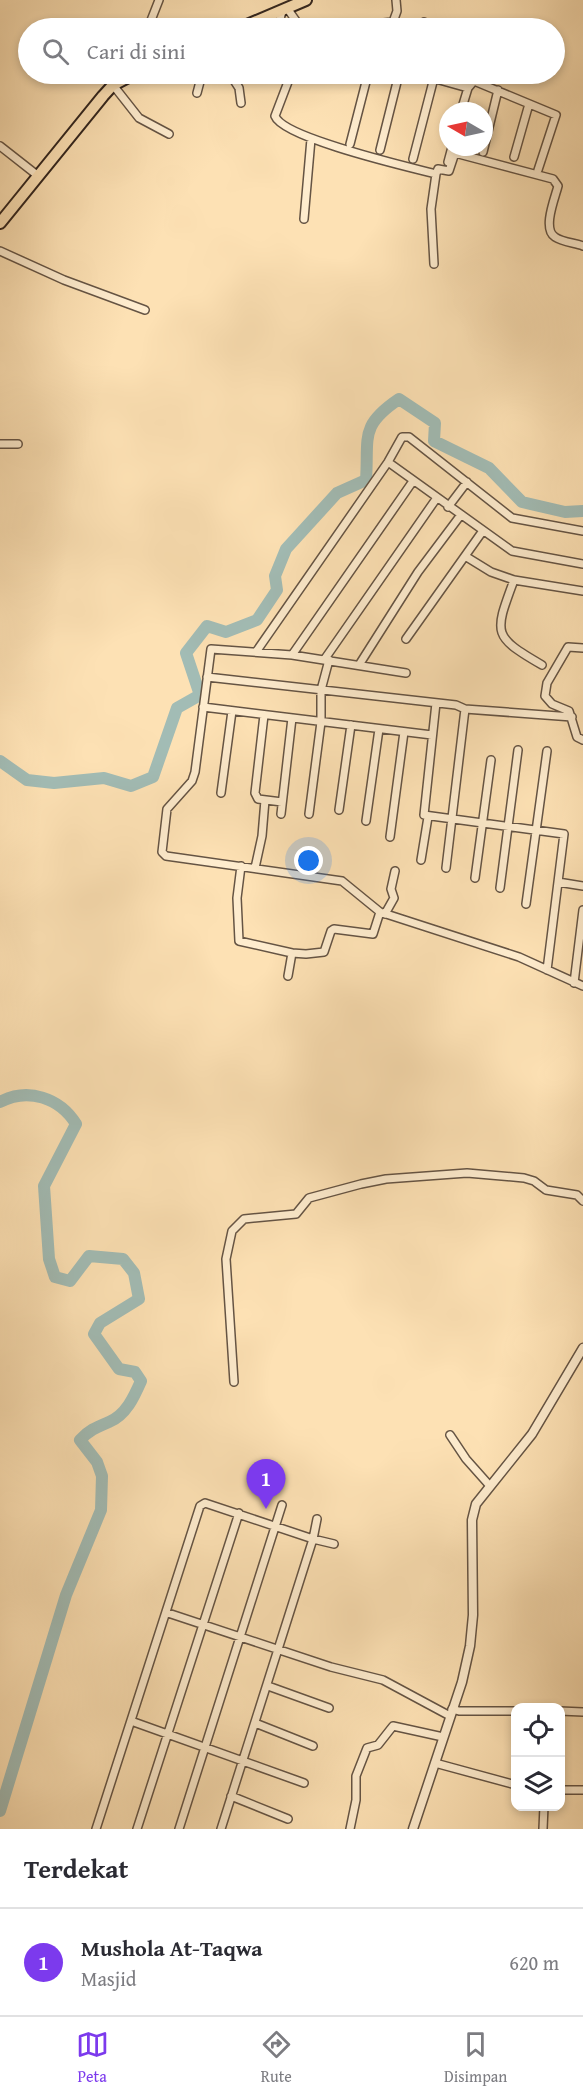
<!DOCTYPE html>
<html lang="id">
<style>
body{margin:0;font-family:"Gentium Book Plus",serif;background:#f2f2f3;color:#2b2b33}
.controls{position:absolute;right:18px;bottom:18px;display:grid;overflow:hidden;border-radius:12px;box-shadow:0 3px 9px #0003}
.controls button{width:54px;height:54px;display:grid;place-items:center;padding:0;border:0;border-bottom:2px solid #e1e1e2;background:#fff;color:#2b2b33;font:30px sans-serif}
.compass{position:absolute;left:439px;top:102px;width:54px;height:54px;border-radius:50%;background:#fff;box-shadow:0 3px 9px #0003;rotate:279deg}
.you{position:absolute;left:309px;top:861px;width:21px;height:21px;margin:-15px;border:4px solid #fff;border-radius:50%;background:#1a73e8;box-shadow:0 0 0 9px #1a73e833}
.badge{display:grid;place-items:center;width:39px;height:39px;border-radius:50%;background:#7c3aed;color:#fff;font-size:20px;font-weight:700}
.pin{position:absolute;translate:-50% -50px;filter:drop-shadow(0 2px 3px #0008)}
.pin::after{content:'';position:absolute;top:32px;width:21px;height:18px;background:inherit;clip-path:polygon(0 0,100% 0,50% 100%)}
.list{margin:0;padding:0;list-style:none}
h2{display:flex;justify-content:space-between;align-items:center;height:78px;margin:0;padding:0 24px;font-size:26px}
h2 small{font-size:20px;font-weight:400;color:#7c7c81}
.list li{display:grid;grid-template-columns:39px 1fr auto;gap:18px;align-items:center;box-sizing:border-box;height:108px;padding:0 24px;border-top:2px solid #e1e1e2}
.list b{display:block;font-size:22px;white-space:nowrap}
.list p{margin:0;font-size:20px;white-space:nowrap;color:#7c7c81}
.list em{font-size:20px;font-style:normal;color:#7c7c81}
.icon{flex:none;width:33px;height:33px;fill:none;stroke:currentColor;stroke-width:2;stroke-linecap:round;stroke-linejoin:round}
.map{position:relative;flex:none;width:583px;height:1829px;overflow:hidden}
.search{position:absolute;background:#fff;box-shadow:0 3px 9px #0003;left:18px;right:18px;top:18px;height:66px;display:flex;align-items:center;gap:15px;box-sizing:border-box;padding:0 21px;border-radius:33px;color:#7c7c81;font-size:22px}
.sheet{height:186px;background:#fff}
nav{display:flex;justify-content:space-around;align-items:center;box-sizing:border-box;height:84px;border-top:2px solid #e1e1e2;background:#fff;font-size:16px;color:#7c7c81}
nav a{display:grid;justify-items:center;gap:3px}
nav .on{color:#7c3aed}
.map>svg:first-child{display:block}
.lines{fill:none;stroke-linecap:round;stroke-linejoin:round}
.river{stroke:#a2bcb5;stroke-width:12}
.minor-casing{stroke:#655444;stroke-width:10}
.tertiary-casing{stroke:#655444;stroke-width:11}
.primary-casing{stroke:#32251e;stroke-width:14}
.minor{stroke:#feecce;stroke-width:7}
.tertiary{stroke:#feecce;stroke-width:8}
.primary{stroke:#fde1b4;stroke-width:10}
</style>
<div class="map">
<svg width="583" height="1829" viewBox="0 0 583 1829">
<rect width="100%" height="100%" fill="#fde1b4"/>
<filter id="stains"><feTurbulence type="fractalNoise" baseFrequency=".00333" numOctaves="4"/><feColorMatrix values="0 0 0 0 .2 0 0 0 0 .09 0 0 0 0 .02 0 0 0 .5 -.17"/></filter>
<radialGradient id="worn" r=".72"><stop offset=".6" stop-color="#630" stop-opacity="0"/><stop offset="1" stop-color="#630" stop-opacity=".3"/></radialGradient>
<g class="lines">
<path class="river" d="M 0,761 L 27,780 L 54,783 L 104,778 L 131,786 L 153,777 L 177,708 L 200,695 L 186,653 L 207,626 L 226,632 L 257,620 L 277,590 L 275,576 L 286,549 L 337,493 L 366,480 C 369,437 359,426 399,399 L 435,423 L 434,441 L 489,468 L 522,502 L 565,512 L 583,511
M 0,1102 C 28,1087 60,1098 76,1124 L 44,1186 L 49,1259 L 55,1277 L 70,1281 L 89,1256 L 123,1259 L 134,1273 L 139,1299 L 100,1323 L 94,1334 L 119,1369 L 135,1372 L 141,1381 C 134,1397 126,1415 109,1422 C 97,1427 89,1430 80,1440 L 97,1462 L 102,1476 L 101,1510 L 66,1595 L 0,1811"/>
<g class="minor-casing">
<path id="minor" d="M 287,8 L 301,28
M 374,24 L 393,22 L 397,11 L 396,0
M 148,28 L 159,0
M 278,28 L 282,11
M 421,28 L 424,22
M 230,74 L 239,88 L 241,103
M 291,74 L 275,116 C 283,138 409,167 436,174 L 438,169 L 449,171 L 455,153 L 553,179 L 558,186 C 555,198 542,229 555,237 C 562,242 575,243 583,246
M 418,74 L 468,88 L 474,81 L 556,115 L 538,170
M 113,85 L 139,118 L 169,134
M 197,93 L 202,74
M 461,111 L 468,88
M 350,144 L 368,74
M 0,146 L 37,175
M 380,150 L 399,74
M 483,152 L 498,90
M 514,157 L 529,104
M 413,159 L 435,74
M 448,162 L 452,147
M 304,219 L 311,139
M 0,251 L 64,280 L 145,310
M 434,264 L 431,209 L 436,174
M 0,444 L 18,444
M 388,462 L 512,551 L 583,564
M 448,507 L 467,482
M 465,556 L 491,572 L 514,580 L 583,591
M 514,580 C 494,634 492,636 542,665
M 406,639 L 482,532
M 583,648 L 568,647 L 547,683 L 545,696 L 552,704 L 569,711 L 577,737 L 583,740
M 256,652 L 388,462 L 402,437 L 409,437 L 512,518 L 583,531
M 292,655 L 413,481
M 324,660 L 436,499
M 359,665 L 418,572 L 460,516
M 406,673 L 292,655 L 211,649 L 195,772 L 192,781 L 167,809 L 162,852 L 166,856 L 342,881 L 380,912 L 519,957 L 583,986
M 207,677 L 456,705 L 465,709 L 446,868
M 436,703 L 424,815 L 564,834 L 547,970
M 203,707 L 432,735
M 465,709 L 572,717
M 264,715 L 255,793 L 258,799 L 282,802
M 221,793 L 232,711
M 339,810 L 351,725
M 281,814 L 292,718
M 309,814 L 321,722 L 321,690 L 329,660
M 366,821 L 379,729
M 390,837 L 404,732
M 421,860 L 428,817
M 241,866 L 237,898 L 239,941 L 292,953
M 255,868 L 262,836 L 265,800
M 475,878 L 491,760
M 558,882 L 583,886
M 500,888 L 518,750
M 526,904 L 547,751
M 385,914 L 394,898 L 391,889 L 395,871
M 288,976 L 292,953 L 306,954 L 324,952 L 331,931 L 334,929 L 373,934 L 380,912
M 574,983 L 583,910
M 234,1382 L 226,1259 L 232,1231 L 244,1219 L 296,1214 L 309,1198 L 361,1184 L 386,1179 L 467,1173 L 524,1178 L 534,1181 L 546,1190 L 577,1195 L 583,1201
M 450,1435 L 466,1459 L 490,1486
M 317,1519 L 313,1539 L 334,1544
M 168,1613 L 331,1667 L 383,1680 L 450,1716
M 268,1686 L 329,1708
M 452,1709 L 459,1711 L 516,1711
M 560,1711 L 583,1712
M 131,1721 L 304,1783
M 255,1723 L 313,1746
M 435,1763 L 516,1785
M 560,1790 L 583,1790
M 231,1796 L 288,1819
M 96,1829 L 200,1506 L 205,1503 L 313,1539 L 221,1829
M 137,1829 L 239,1513
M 179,1829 L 282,1505
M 350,1829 L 356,1800 L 356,1776 L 367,1748 L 378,1745 L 393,1726 L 443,1737
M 543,1829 L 544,1806"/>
</g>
<g class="tertiary-casing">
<path id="tertiary" d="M 413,1829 L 462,1682 L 470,1646 L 473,1615 L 472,1520 L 476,1504 L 532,1434 L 583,1348"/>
</g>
<g class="primary-casing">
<path id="primary" d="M 240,28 L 306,0
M 0,223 L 103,96 L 113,85 L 134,74"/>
</g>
<use href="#minor" class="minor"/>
<use href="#tertiary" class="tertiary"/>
<use href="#primary" class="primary"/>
</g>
<rect width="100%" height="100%" filter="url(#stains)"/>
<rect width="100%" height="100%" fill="url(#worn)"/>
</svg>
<div class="controls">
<button><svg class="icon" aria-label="locate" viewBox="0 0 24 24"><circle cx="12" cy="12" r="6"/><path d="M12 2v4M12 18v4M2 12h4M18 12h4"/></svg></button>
<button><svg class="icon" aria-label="layers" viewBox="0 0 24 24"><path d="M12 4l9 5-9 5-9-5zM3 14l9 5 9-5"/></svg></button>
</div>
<svg class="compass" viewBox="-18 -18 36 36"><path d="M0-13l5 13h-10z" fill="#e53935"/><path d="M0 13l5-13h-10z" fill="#7c7c81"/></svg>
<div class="you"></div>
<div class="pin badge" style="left:266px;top:1509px">1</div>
<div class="search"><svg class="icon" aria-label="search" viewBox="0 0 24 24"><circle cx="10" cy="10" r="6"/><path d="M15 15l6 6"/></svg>Cari di sini</div>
</div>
<section class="sheet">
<h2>Terdekat<small></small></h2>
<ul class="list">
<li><span class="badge">1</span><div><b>Mushola At-Taqwa</b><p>Masjid</p></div><em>620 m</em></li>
</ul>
</section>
<nav>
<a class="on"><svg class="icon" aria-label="map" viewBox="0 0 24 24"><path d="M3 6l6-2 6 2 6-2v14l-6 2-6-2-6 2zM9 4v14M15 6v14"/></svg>Peta</a>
<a><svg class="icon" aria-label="directions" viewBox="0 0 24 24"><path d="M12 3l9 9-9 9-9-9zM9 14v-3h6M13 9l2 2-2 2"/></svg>Rute</a>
<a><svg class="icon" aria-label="saved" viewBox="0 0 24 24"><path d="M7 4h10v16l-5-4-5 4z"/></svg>Disimpan</a>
</nav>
